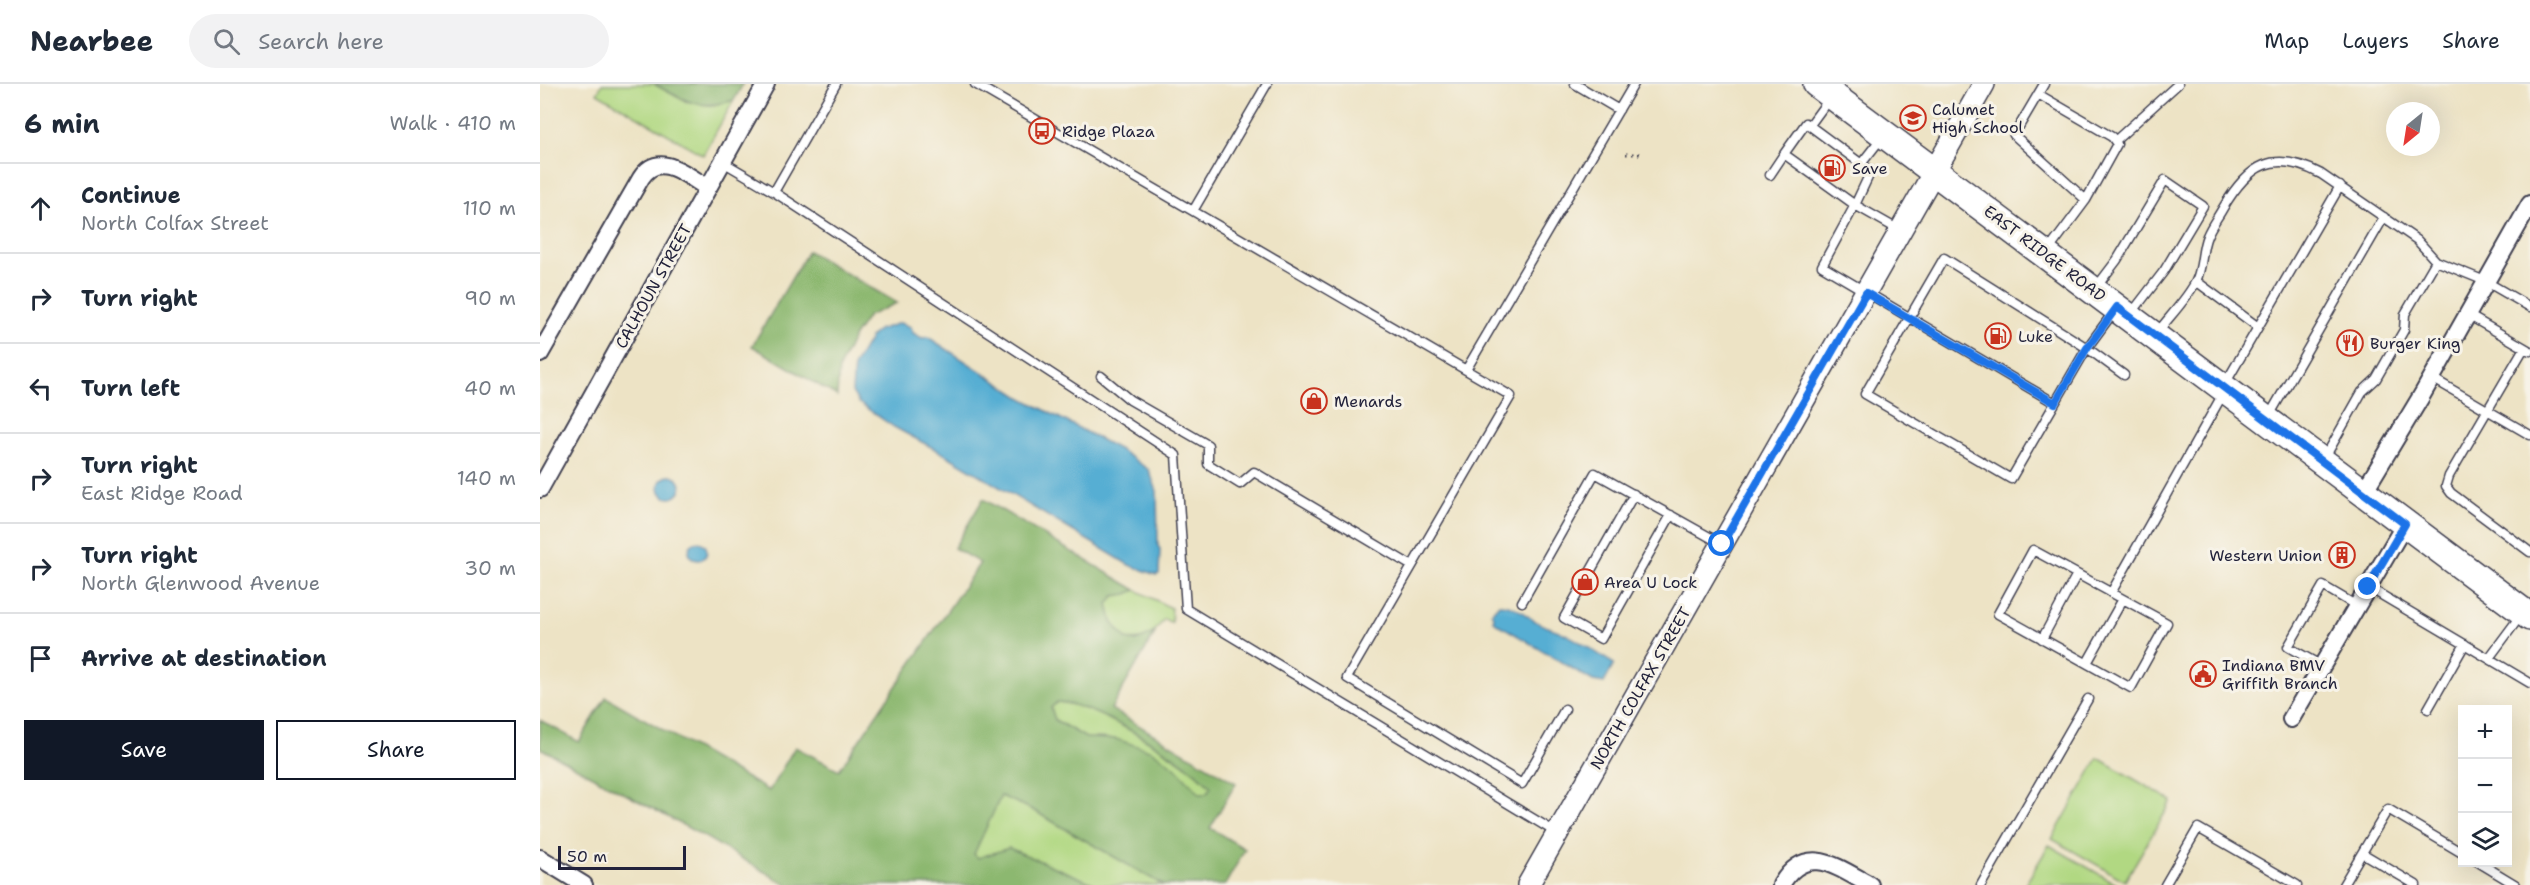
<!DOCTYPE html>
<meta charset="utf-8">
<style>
body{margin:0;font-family:"Shantell Sans",sans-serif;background:#f2f2f3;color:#1f2937}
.controls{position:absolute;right:18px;bottom:18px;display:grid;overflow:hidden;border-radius:0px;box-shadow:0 6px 24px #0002}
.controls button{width:54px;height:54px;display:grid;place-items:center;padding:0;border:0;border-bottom:2px solid #e0e1e3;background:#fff;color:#1f2937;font:30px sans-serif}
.compass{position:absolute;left:1846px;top:18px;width:54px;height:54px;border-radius:50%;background:#fff;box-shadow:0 6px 24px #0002;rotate:210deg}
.scale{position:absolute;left:18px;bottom:15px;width:128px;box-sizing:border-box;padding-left:6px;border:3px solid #22223b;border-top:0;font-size:16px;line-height:21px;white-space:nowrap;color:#22223b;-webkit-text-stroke:4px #f7f3e8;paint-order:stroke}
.stop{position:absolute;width:18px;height:18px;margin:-14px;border:4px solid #1a73e8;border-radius:50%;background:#fff}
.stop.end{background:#1a73e8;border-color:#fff;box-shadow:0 2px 6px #0008}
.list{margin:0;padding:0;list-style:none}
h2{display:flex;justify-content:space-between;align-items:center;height:78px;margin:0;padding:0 24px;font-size:26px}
h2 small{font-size:20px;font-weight:400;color:#747a83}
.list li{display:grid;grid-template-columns:39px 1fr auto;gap:18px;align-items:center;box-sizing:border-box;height:90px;padding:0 24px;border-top:2px solid #e0e1e3}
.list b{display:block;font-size:22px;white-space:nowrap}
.list p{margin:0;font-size:20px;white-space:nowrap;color:#747a83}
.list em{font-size:20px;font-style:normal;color:#747a83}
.actions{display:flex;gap:12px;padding:18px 24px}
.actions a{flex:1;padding:14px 0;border:2px solid #111827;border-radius:0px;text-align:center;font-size:21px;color:#111827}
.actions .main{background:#111827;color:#fff}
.icon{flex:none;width:33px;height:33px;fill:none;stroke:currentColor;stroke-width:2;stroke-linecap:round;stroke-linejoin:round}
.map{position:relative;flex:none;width:1990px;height:801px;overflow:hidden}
header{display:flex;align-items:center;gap:36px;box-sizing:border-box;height:84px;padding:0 30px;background:#fff;border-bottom:2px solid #e0e1e3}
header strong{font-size:28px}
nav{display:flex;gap:33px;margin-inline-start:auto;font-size:21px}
.search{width:420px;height:54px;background:#f2f2f3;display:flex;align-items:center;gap:15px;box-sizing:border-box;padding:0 21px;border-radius:33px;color:#747a83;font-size:22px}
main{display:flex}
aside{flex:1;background:#fff}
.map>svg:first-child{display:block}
.green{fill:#b1d882;stroke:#6a7d5e;stroke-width:1.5}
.forest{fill:#8cb870;stroke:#576d56;stroke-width:1.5;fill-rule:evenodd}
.water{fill:#56aed3;stroke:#3c6887;stroke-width:1.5}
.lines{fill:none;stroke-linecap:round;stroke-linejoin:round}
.service-casing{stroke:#403f50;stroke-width:11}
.minor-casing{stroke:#403f50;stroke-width:20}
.tertiary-casing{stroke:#403f50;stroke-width:24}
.primary-casing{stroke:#403f50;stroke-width:30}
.path{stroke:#403f50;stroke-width:3;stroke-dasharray:1.5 4.5;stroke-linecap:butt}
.service{stroke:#fff;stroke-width:8}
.minor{stroke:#fff;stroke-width:16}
.tertiary{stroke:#fff;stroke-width:21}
.primary{stroke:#fff;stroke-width:27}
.route{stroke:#1a73e8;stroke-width:8}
.labels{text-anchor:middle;stroke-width:6;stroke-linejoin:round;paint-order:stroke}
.poi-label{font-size:16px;fill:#22223b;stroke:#f7f3e8;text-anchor:start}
.street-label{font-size:16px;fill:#22223b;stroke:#f7f3e8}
</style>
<header>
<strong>Nearbee</strong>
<div class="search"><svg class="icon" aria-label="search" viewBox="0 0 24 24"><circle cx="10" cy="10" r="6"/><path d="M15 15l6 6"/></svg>Search here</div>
<nav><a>Map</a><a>Layers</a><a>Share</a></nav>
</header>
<main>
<aside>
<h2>6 min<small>Walk · 410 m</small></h2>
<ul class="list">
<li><svg class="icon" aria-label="ahead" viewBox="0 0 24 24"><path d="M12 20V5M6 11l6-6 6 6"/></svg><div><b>Continue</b><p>North Colfax Street</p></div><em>110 m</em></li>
<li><svg class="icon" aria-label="right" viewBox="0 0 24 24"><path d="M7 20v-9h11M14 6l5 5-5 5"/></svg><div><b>Turn right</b></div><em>90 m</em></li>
<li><svg class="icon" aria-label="left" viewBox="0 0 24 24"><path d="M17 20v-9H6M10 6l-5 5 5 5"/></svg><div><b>Turn left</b></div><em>40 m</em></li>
<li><svg class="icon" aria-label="right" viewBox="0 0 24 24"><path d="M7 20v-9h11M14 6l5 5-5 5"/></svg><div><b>Turn right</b><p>East Ridge Road</p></div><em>140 m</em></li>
<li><svg class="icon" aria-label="right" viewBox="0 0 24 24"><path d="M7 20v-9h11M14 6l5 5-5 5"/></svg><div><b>Turn right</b><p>North Glenwood Avenue</p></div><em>30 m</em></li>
<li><svg class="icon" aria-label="arrive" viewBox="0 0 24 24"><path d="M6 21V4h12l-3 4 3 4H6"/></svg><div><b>Arrive at destination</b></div></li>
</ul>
<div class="actions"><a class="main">Save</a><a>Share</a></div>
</aside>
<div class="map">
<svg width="1990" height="801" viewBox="0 0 1990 801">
<rect width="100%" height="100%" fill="#f7f3e8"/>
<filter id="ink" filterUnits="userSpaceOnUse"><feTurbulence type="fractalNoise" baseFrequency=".0167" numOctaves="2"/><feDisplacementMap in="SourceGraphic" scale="12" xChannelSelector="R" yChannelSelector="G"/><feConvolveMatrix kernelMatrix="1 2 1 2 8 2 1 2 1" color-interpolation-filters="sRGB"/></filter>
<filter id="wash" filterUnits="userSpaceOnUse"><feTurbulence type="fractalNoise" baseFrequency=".008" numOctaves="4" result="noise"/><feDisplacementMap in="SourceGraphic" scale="24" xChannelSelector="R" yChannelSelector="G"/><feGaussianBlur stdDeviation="1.35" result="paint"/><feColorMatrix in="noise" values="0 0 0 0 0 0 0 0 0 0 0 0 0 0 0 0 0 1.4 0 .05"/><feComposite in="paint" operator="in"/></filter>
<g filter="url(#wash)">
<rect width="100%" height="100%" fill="#ede3c5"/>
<path class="green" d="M 62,0 L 114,0 L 146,18 L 174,22 L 194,16 L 163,71 L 57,9 Z
M 596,506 L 631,524 L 632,539 L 624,535 C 614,550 605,558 586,555 L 572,538 L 568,520 L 574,511 L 587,510 Z
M 517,618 C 557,621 642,675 672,703 L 667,709 L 660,710 L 648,698 L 576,655 L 546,654 L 515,636 L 511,624 Z
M 1558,674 L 1632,717 L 1585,797 L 1512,755 Z
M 461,711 L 491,725 L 623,801 L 557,801 L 469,764 L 438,774 L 434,770 Z
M 1509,761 L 1578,801 L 1485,801 Z"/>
<path class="forest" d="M 114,0 L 203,0 L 194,16 C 158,27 145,17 114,0 Z
M 268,167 L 357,219 L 328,232 L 314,252 L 299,284 L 297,312 L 212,262 Z
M 443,415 L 596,506 L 587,510 L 574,512 L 568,520 L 572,538 L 586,555 L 596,557 L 615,549 L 571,625 L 696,699 L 670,744 L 705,765 L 685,801 L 623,801 L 491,725 L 461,712 L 434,770 L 438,774 L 469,764 L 557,801 L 247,801 L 165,753 L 0,664 L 0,636 L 39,658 L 66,613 L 229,707 L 255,663 L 299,686 L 440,479 L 414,464 ZM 517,618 C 554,620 646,675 671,703 L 667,709 L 660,710 L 635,683 L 612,667 L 576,655 L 546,654 L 515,636 L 511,624 Z"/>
<path class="water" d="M 360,239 L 371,243 L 373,249 L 382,254 L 388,253 L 482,314 L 580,366 L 609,386 L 617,407 L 618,462 L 620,465 L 619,490 L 616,491 L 589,481 L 406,371 L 354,343 L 319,319 L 312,308 L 314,281 L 330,254 L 338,246 Z
M119 403a11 11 0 1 1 22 0a11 11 0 1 1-22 0Z
M149 467a9 9 0 1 1 18 0a9 9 0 1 1-18 0Z
M 959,520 C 978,519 989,537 1005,542 C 1032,550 1051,566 1074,580 L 1064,599 L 1053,597 L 953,537 L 954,532 L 951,529 Z"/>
</g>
<g filter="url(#ink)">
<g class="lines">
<g class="service-casing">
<path id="service" d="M 435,0 L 926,286 L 1094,0
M 1035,0 L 1079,26
M 1504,0 L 1474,51 L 1546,116
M 1498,10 L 1572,53 L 1577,60 L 1546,116 L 1508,167
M 1266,39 L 1331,87 L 1315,121 L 1244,70 Z
M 1270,41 L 1289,15
M 1575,57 L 1638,0
M 183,78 L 234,108 L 296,0
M 1321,80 L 1343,52
M 1230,91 L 1244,70
M 234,108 L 636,371 L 646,525 L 1017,749
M 653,127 L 727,0
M 1359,146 L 1315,121 L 1282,182 L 1515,319
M 1656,197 L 1718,243
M 1555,205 L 1577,176 L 1625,96 L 1663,122 L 1624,187 L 1591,230
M 1575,226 L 1547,264 L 1471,395 L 1325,310 L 1404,174 L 1547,264 L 1584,291
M 1928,231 L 1990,267
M 1617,249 C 1628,234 1648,214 1656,197 C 1663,183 1661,166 1667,152 C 1671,142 1678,133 1683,124 C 1709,80 1733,65 1781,90 L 1877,156 L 1896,177 L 1945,197 L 1990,223
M 1984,264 L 1909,392 L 1906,402 L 1911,409 L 1990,468
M 926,286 L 971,312 L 807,594 L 982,700 L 1025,625
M 561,292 L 590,316 L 668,361 L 668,380 L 700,400 L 714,388 L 872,482
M 1892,294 L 1990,351
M 1685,300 L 1800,102
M 1729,332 L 1844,133
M 1784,375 L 1822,308 L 1836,295 L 1864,246 L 1865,230 L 1896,177
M 1094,410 L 1024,534 L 1061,555 L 1131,431
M 1493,466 L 1627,539 L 1591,604 L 1458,530 Z
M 1828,503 L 1990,599
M 1571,509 L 1684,308
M 982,518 L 1055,389 L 1182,460
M 1502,555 L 1537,490
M 1949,574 L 1981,531
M 1547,579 L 1583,515
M 1782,582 L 1748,563 L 1783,502 L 1817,522
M 1888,625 L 1925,560
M 1822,769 L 1876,801
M 1938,778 L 1976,801
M 1441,801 L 1548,615
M 1625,801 L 1658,744 L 1757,801
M 1803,801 L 1848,725 L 1922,769"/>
</g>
<g class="minor-casing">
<path id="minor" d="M 0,270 L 101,94 C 119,66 146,91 168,104
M 0,405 L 226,0
M 1823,409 L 1882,311 L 1990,120
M 1751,635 L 1865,440
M 0,774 L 44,801
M 1241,801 C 1266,758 1297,783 1330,801"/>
</g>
<g class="tertiary-casing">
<path id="tertiary" d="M 988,801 L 1444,0"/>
</g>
<g class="primary-casing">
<path id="primary" d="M 1277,0 L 1990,533"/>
</g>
<path class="path" d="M 1086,70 L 1103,70"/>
<use href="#service" class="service"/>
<use href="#minor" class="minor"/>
<use href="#tertiary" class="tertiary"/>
<use href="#primary" class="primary"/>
</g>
</g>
<g class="lines" filter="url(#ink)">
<path class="route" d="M 1182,460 L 1326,209 L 1515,319 L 1547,264 L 1577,223 L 1865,440 L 1828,503"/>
</g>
<defs>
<g id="school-ring" transform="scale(1.35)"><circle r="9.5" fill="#f7f3e8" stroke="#c8321e" stroke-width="1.5"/><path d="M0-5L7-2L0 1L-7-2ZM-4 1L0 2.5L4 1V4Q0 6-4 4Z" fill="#c8321e"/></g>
<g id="bus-ring" transform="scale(1.35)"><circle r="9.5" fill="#f7f3e8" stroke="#c8321e" stroke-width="1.5"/><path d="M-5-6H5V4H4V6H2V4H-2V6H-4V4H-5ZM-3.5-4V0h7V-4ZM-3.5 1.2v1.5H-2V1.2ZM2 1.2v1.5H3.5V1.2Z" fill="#c8321e"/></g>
<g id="fuel-ring" transform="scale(1.35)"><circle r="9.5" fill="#f7f3e8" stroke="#c8321e" stroke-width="1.5"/><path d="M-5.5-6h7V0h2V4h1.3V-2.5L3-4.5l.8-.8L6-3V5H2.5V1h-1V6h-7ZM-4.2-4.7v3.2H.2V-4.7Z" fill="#c8321e"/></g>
<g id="restaurant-ring" transform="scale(1.35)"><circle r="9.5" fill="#f7f3e8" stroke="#c8321e" stroke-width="1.5"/><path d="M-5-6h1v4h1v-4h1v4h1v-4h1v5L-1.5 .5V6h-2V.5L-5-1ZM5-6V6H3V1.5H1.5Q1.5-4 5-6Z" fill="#c8321e"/></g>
<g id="shop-ring" transform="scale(1.35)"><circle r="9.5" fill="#f7f3e8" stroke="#c8321e" stroke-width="1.5"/><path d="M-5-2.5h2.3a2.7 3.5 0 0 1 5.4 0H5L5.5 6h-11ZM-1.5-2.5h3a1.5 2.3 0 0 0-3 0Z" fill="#c8321e"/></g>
<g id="building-ring" transform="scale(1.35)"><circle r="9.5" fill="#f7f3e8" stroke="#c8321e" stroke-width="1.5"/><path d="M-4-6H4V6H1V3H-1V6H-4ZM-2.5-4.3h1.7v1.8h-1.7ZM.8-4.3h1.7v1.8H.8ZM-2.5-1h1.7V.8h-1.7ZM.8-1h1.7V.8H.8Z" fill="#c8321e"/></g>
<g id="civic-ring" transform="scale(1.35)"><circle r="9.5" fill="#f7f3e8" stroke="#c8321e" stroke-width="1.5"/><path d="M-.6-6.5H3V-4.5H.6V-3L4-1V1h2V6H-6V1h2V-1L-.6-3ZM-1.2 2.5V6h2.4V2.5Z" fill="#c8321e"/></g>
</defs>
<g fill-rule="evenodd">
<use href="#school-ring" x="1373" y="34"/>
<use href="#bus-ring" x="502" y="47"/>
<use href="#fuel-ring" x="1292" y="84"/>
<use href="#fuel-ring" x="1458" y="252"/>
<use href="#restaurant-ring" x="1810" y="259"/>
<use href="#shop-ring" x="774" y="317"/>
<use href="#building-ring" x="1802" y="471"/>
<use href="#shop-ring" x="1045" y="498"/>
<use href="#civic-ring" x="1663" y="590"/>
</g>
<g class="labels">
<g class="poi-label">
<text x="1392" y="31">Calumet<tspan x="1392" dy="18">High School</tspan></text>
<text x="522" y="53">Ridge Plaza</text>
<text x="1312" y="90">Save</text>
<text x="1478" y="258">Luke</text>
<text x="1830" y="265">Burger King</text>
<text x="794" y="323">Menards</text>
<text x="1782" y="477" text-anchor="end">Western Union</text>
<text x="1064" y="504">Area U Lock</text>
<text x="1682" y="587">Indiana BMV<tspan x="1682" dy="18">Griffith Branch</tspan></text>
</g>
<g class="street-label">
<text transform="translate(1505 169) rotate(37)" y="6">EAST RIDGE ROAD</text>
<text transform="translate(113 202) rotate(-61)" y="6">CALHOUN STREET</text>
<text transform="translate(1100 604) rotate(-60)" y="6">NORTH COLFAX STREET</text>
</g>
</g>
</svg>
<div class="controls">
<button>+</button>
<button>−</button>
<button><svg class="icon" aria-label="layers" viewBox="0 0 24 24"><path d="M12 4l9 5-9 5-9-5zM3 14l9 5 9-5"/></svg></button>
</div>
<svg class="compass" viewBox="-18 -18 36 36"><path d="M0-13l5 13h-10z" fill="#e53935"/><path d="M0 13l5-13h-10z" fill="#747a83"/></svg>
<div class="scale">50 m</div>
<div class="stop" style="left:1182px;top:460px"></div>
<div class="stop end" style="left:1828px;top:503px"></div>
</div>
</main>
